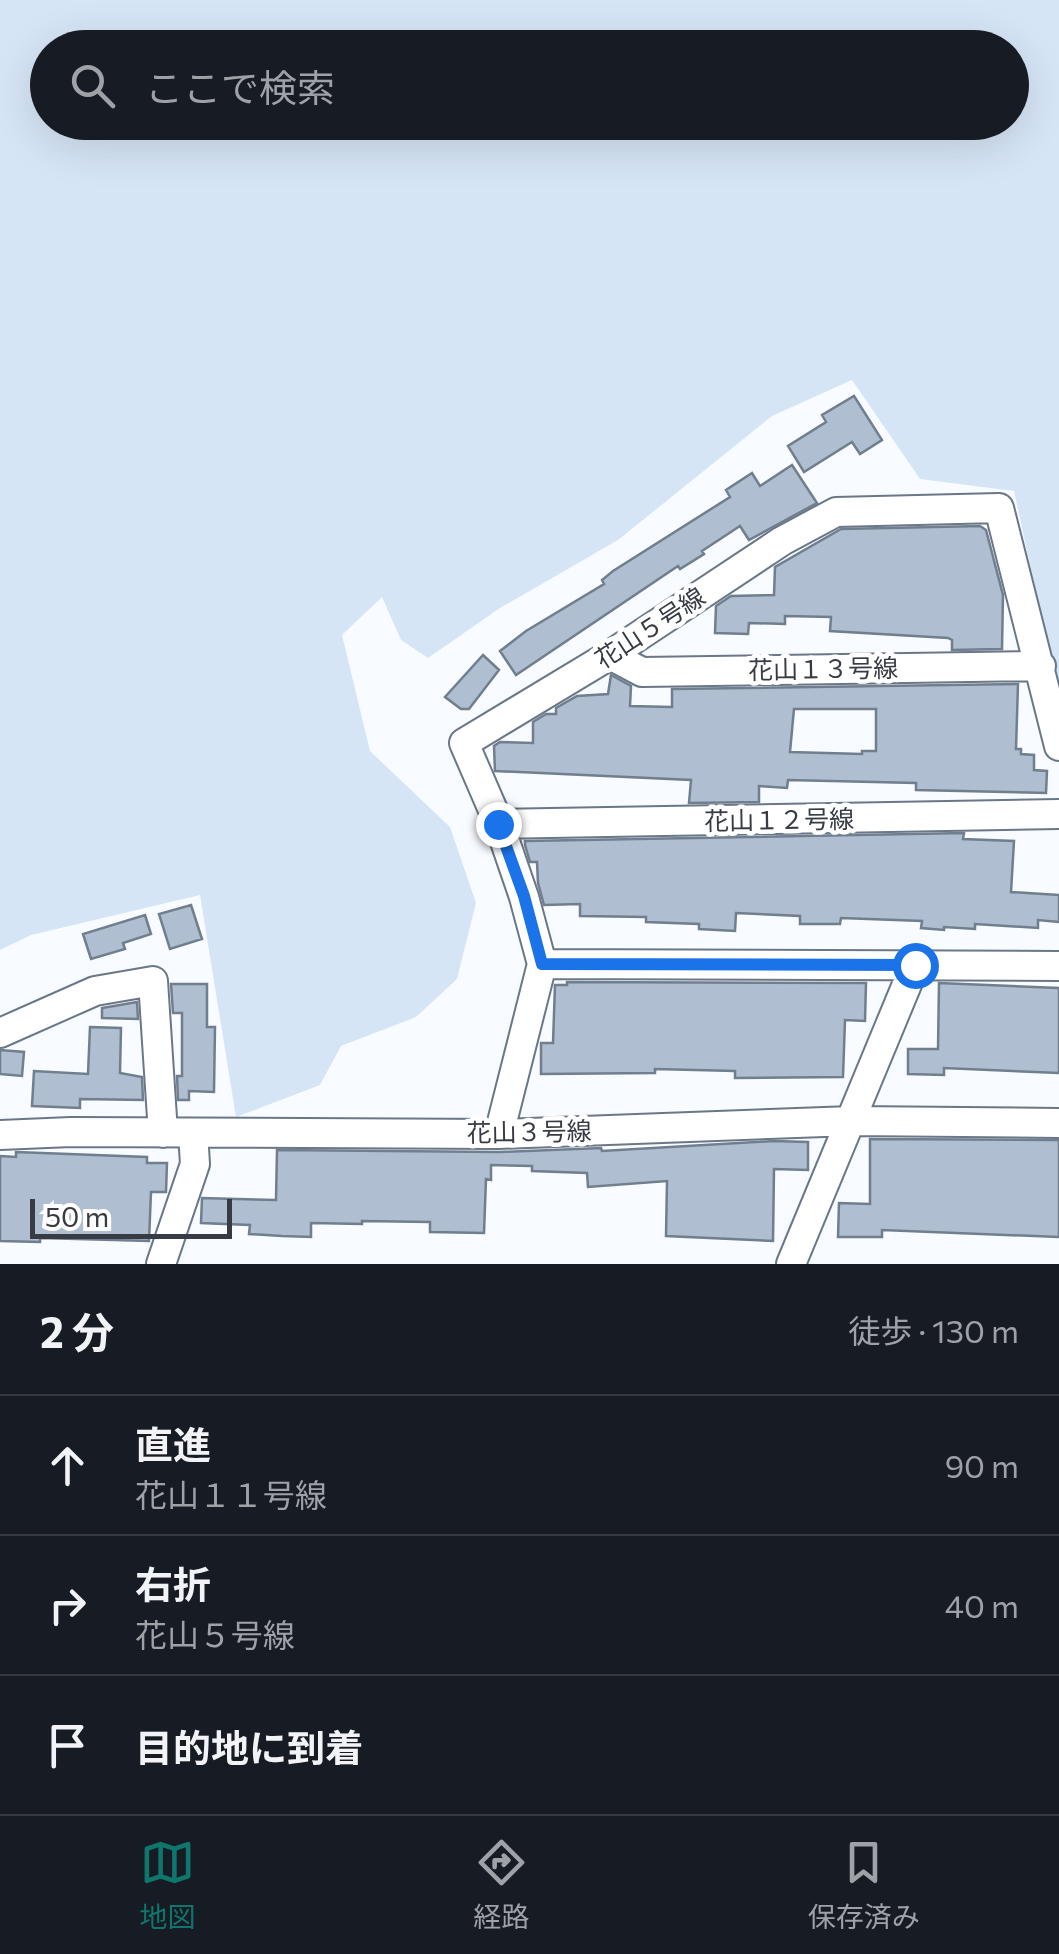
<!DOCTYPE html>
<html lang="ja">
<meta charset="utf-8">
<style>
body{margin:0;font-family:Commissioner,"Noto Sans JP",sans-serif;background:#20242c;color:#f1f3f6}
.scale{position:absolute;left:30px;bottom:25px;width:202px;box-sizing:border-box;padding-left:10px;border:5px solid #373c44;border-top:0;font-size:28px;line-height:35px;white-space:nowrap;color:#373c44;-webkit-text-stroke:8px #fff;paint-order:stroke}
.stop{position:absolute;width:30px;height:30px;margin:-22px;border:8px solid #1a73e8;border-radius:50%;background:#fff}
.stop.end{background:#1a73e8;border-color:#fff;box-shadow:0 2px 10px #0008}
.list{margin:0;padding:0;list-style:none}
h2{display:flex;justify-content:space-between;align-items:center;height:130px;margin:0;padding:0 40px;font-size:42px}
h2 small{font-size:32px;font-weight:400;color:#9ea1a6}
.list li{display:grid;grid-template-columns:65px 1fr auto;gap:30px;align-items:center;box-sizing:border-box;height:140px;padding:0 40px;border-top:2px solid #363941}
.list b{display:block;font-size:38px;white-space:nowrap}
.list p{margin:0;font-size:32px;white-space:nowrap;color:#9ea1a6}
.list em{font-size:32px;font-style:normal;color:#9ea1a6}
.icon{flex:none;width:55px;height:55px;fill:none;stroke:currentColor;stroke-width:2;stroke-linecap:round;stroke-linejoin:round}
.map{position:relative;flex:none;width:1059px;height:1264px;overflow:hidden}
.search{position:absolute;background:#171b24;box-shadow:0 10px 40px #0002;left:30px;right:30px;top:30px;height:110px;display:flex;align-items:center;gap:25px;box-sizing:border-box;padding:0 35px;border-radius:55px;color:#9ea1a6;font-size:38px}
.sheet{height:550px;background:#171b24}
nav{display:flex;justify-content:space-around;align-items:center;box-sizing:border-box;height:140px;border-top:2px solid #363941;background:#171b24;font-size:28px;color:#9ea1a6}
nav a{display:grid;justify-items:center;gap:5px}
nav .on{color:#0f766e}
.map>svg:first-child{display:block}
.green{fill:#d6e5f6;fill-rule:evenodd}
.building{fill:#afbed0;stroke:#707e8e;stroke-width:2.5;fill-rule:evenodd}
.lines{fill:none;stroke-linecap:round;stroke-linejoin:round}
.minor-casing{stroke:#6a7788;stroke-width:32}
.minor{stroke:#fff;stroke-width:28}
.route{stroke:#1a73e8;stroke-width:12}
.labels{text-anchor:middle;stroke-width:9;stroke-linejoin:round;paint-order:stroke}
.street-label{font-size:25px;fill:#373c44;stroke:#fff}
</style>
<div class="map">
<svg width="1059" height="1264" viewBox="0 0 1059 1264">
<rect width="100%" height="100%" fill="#f8fbff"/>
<path class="green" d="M 0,0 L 1059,0 L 1059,698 L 1014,491 L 920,479 L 852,380 L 772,416 L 618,540 L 500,608 L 428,658 L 401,640 L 382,597 L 342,635 L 370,751 L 450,827 L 476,903 L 457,979 L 416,1017 L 341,1046 L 320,1085 L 236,1117 L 200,895 L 31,935 L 0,950 ZM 48,48 L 1012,48 L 1012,122 L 48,122 Z"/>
<path class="building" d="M 854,396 L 882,440 L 860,454 L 852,442 L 804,472 L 788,446 L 826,422 L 822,415 Z
M 792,465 L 817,503 L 749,540 L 740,526 L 702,551 L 704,554 L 680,569 L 678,566 L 516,675 L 500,651 L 526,631 L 604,584 L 602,580 L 613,571 L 730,497 L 726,490 L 752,473 L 760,486 Z
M 980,526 L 986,530 L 1003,595 L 1002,649 L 952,650 L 952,640 L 948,638 L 830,631 L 831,617 L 785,616 L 785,624 L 749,623 L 748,634 L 715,633 L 716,606 L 731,596 L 774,595 L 775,567 L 841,529 Z
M 483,655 L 499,670 L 469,709 L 461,709 L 445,697 Z
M 611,675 L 631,686 L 630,706 L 672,707 L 672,689 L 1018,684 L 1016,749 L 1021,749 L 1021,754 L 1034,755 L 1034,770 L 1047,771 L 1046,793 L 916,790 L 916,783 L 788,780 L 787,788 L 759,786 L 759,802 L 689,803 L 691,780 L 495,771 L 494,746 L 500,742 L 533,743 L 533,722 L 546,714 L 556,714 L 556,708 L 577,696 L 608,694 ZM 794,709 L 876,709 L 876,751 L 862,751 L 862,754 L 790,752 Z
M 964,833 L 963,839 L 1014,841 L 1011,892 L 1059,895 L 1059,922 L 1038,920 L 1038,928 L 975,924 L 975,929 L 944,927 L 944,930 L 921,928 L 922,921 L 841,918 L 840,924 L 800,924 L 800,916 L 736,913 L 735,931 L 699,929 L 699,924 L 646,922 L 646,917 L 580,916 L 580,904 L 544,905 L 538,883 L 537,862 L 530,862 L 525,845 L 525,841 Z
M 191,905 L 202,939 L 170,949 L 159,914 Z
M 145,915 L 151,934 L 123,943 L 125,949 L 91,959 L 83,934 Z
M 567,982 L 866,983 L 865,1021 L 845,1020 L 843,1077 L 735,1078 L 735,1071 L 655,1069 L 655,1073 L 541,1074 L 541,1043 L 553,1043 L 555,985 L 567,985 Z
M 939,983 L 1059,988 L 1059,1073 L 944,1068 L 944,1075 L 908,1074 L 908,1049 L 938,1049 Z
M 171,984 L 207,984 L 207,1027 L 215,1027 L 214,1092 L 189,1091 L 189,1100 L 178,1100 L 177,1076 L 182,1076 L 182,1013 L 173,1013 Z
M 137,1002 L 138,1019 L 102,1018 L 102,1008 Z
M 90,1027 L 121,1028 L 120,1073 L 142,1077 L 143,1100 L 80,1099 L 80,1108 L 32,1106 L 34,1071 L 88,1074 Z
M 0,1050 L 24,1052 L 22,1076 L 0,1074 Z
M 870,1139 L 1059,1140 L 1059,1237 L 882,1230 L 882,1237 L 838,1237 L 839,1203 L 870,1204 Z
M 774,1141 L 808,1142 L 808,1170 L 774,1169 L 773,1241 L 666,1236 L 667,1181 L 588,1187 L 587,1173 L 532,1171 L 532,1166 L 491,1165 L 491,1180 L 486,1179 L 484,1233 L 430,1232 L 430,1222 L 362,1221 L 362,1224 L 311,1223 L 311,1237 L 282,1236 L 249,1234 L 250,1225 L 201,1223 L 202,1198 L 276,1200 L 277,1150 L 500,1152 L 601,1148 L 602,1151 Z
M 16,1152 L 147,1157 L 147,1163 L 167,1163 L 166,1192 L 151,1192 L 149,1241 L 40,1238 L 40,1242 L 0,1241 L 0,1156 L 16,1157 Z"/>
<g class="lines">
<g class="minor-casing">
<path id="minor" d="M 610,655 L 642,672 L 1041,666
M 499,824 L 1059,814
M 542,964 L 1059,966
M 0,1033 L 95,991 L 153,981 L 163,1133
M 499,1134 L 542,964 L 524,897 L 499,824 L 464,743 L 610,655 L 782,541 L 836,512 L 999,508 L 1059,746
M 0,1135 L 71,1132 L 499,1134 L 852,1121 L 1059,1123
M 161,1264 L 195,1164 L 193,1133
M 791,1264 L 915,965"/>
</g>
<use href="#minor" class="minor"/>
</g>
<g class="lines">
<path class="route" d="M 498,824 L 524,896 L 542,964 L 915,965"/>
</g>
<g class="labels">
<g class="street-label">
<text transform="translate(650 628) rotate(-33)" y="9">花山５号線</text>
<text transform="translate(823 669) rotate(-1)" y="9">花山１３号線</text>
<text transform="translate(779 820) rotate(-1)" y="9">花山１２号線</text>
<text transform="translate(529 1132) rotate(-1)" y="9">花山３号線</text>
</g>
</g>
</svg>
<div class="scale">50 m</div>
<div class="stop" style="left:915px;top:965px"></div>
<div class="stop end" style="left:498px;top:824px"></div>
<div class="search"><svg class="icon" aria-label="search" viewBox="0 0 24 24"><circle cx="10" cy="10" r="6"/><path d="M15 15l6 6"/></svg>ここで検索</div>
</div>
<section class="sheet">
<h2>2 分<small>徒歩 · 130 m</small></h2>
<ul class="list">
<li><svg class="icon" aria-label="ahead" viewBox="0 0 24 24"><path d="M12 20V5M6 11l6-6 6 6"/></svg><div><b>直進</b><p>花山１１号線</p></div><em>90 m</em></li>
<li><svg class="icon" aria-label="right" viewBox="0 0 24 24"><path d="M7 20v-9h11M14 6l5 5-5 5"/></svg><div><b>右折</b><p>花山５号線</p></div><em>40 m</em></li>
<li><svg class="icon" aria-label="arrive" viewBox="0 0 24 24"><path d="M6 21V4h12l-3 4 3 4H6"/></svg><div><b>目的地に到着</b></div></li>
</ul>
</section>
<nav>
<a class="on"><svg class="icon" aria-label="map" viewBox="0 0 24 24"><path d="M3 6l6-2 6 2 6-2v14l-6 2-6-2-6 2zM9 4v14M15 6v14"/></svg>地図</a>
<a><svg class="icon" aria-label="directions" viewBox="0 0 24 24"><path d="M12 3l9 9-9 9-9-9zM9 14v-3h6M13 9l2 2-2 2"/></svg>経路</a>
<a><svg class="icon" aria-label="saved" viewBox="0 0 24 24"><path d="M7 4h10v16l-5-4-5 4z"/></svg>保存済み</a>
</nav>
